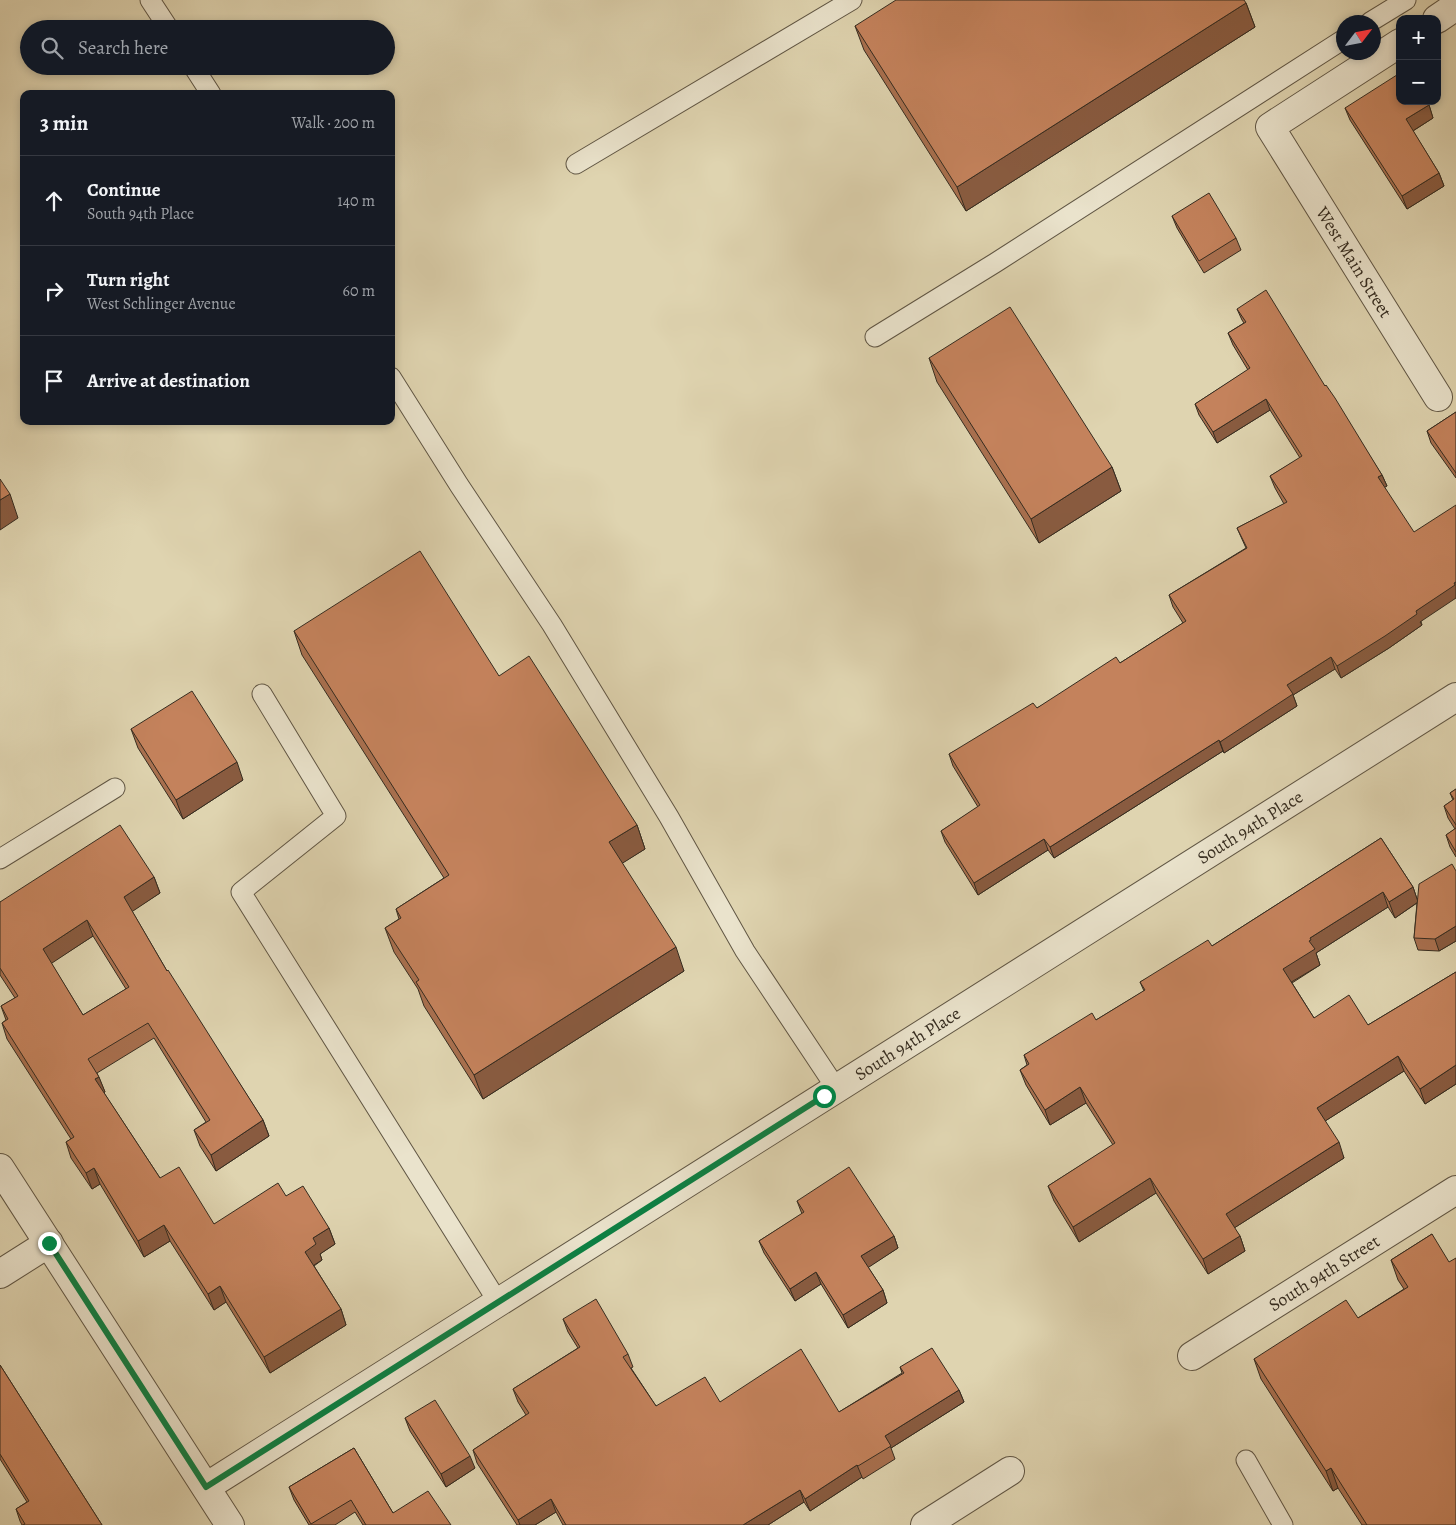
<!DOCTYPE html>
<meta charset="utf-8">
<style>
body{margin:0;font-family:Alegreya,serif;background:#20242c;color:#f1f3f6}
.controls{position:absolute;right:15px;top:15px;display:grid;overflow:hidden;border-radius:10px;box-shadow:0 2px 8px #0003}
.controls button{width:45px;height:45px;display:grid;place-items:center;padding:0;border:0;border-bottom:1px solid #363941;background:#171b24;color:#f1f3f6;font:25px sans-serif}
.compass{position:absolute;left:1336px;top:15px;width:45px;height:45px;border-radius:50%;background:#171b24;box-shadow:0 2px 8px #0003;rotate:58deg}
.stop{position:absolute;width:15px;height:15px;margin:-11px;border:4px solid #0b8043;border-radius:50%;background:#fff}
.stop.end{background:#0b8043;border-color:#fff;box-shadow:0 1px 5px #0008}
.list{margin:0;padding:0;list-style:none}
h2{display:flex;justify-content:space-between;align-items:center;height:65px;margin:0;padding:0 20px;font-size:21px}
h2 small{font-size:16px;font-weight:400;color:#9ea1a6}
.list li{display:grid;grid-template-columns:32px 1fr auto;gap:15px;align-items:center;box-sizing:border-box;height:90px;padding:0 20px;border-top:1px solid #363941}
.list b{display:block;font-size:19px;white-space:nowrap}
.list p{margin:0;font-size:16px;white-space:nowrap;color:#9ea1a6}
.list em{font-size:16px;font-style:normal;color:#9ea1a6}
.icon{flex:none;width:28px;height:28px;fill:none;stroke:currentColor;stroke-width:2;stroke-linecap:round;stroke-linejoin:round}
.map{position:relative;flex:none;width:1456px;height:1525px;overflow:hidden}
.search{position:absolute;background:#171b24;box-shadow:0 2px 8px #0003;left:20px;top:20px;width:375px;height:55px;display:flex;align-items:center;gap:12px;box-sizing:border-box;padding:0 18px;border-radius:28px;color:#9ea1a6;font-size:19px}
.panel{position:absolute;background:#171b24;box-shadow:0 2px 8px #0003;left:20px;top:90px;width:375px;height:335px;border-radius:10px}
.map>svg:first-child{display:block}
.lines{fill:none;stroke-linecap:round;stroke-linejoin:round}
.service-casing{stroke:#605644;stroke-width:21}
.minor-casing{stroke:#605644;stroke-width:30}
.tertiary-casing{stroke:#605644;stroke-width:30}
.service{stroke:#eae3cc;stroke-width:19}
.minor{stroke:#eae3cc;stroke-width:28}
.tertiary{stroke:#eae3cc;stroke-width:28}
.wall{fill:#a9704f;stroke:#352c20;fill-rule:evenodd}
.shaded-wall{fill:#895b40;stroke:#352c20}
.building{fill:#c4825c;stroke:#352c20;fill-rule:evenodd}
.route{stroke:#0b8043;stroke-width:6}
.labels{text-anchor:middle;stroke-width:4;stroke-linejoin:round;paint-order:stroke}
.street-label{font-size:18px;fill:#352c20;stroke:#eae3cc}
</style>
<div class="map">
<svg width="1456" height="1525" viewBox="0 0 1456 1525">
<rect width="100%" height="100%" fill="#dfd4b0"/>
<filter id="stains"><feTurbulence type="fractalNoise" baseFrequency=".004" numOctaves="4"/><feColorMatrix values="0 0 0 0 .2 0 0 0 0 .09 0 0 0 0 .02 0 0 0 .5 -.17"/></filter>
<radialGradient id="worn" r=".72"><stop offset=".6" stop-color="#630" stop-opacity="0"/><stop offset="1" stop-color="#630" stop-opacity=".3"/></radialGradient>
<g class="lines">
<g class="service-casing">
<path id="service" d="M 150,0 L 169,29
M 1370,22 L 1406,0
M 193,66 L 211,94
M 576,164 L 852,0
M 875,337 L 995,263 L 1344,39
M 391,377 L 459,485 L 552,625 L 669,817 L 745,951 L 836,1088
M 262,694 L 336,816 L 241,892 L 498,1302
M 0,859 L 115,788
M 1246,1460 L 1283,1525"/>
</g>
<g class="minor-casing">
<g id="minor">
<path d="M 1437,19 L 1456,6"/>
<path id="s1" d="M 1400,43 L 1270,127 L 1438,397"/>
<path d="M 0,1274 L 49,1243"/>
<path id="s2" d="M 1192,1356 L 1456,1190"/>
<path id="s3" d="M 206,1487 L 1456,697"/>
<path d="M 925,1525 L 1010,1471"/>
</g>
</g>
<g class="tertiary-casing">
<path id="tertiary" d="M 0,1168 L 230,1525"/>
</g>
<use href="#service" class="service"/>
<use href="#minor" class="minor"/>
<use href="#tertiary" class="tertiary"/>
</g>
<path class="wall" d="M 1246,3 L 1255,27 L 966,211 L 864,50 L 855,26 Z
M 1429,105 L 1433,118 L 1413,131 L 1439,173 L 1444,186 L 1407,209 L 1350,120 L 1345,108 Z
M 1172,216 L 1236,238 L 1241,250 L 1204,273 L 1177,228 Z
M 1237,309 L 1325,386 L 1382,475 L 1387,486 L 1384,487 L 1422,625 L 1389,648 L 1341,678 L 1335,669 L 1293,695 L 1297,706 L 1224,753 L 1223,751 L 1054,858 L 1048,850 L 978,895 L 945,842 L 941,831 L 978,807 L 953,766 L 949,754 L 1037,708 L 1120,663 L 1183,623 L 1173,607 L 1169,595 L 1246,548 L 1237,528 L 1284,504 L 1275,488 L 1270,476 L 1300,458 L 1270,410 L 1217,443 L 1199,415 L 1195,404 L 1248,370 L 1233,345 L 1228,333 L 1244,323 L 1242,320 Z
M 929,358 L 1112,467 L 1121,491 L 1039,543 L 937,382 Z
M 1456,412 L 1456,478 L 1431,443 L 1427,431 Z
M 294,631 L 499,676 L 637,825 L 645,849 L 622,863 L 684,971 L 483,1099 L 424,1006 L 418,989 L 394,952 L 385,928 L 399,919 L 396,909 L 444,878 L 302,655 Z
M 131,729 L 243,780 L 183,819 L 138,748 Z
M 1456,789 L 1456,857 L 1450,847 L 1446,835 L 1455,829 L 1448,818 L 1444,806 L 1453,800 L 1450,793 Z
M 1381,838 L 1413,887 L 1417,899 L 1456,871 L 1456,941 L 1439,951 L 1418,950 L 1414,938 L 1417,903 L 1395,918 L 1388,907 L 1316,953 L 1320,965 L 1292,983 L 1314,1018 L 1368,1025 L 1456,972 L 1456,1084 L 1425,1104 L 1404,1071 L 1325,1121 L 1344,1158 L 1234,1228 L 1240,1236 L 1245,1251 L 1208,1274 L 1156,1193 L 1079,1242 L 1054,1201 L 1048,1186 L 1113,1145 L 1086,1103 L 1050,1125 L 1026,1085 L 1020,1070 L 1027,1065 L 1024,1055 L 1096,1020 L 1144,991 L 1140,982 L 1212,946 Z
M 154,877 L 160,893 L 132,911 L 167,971 L 263,1120 L 269,1136 L 216,1171 L 200,1146 L 194,1130 L 206,1122 L 154,1038 L 97,1073 L 105,1092 L 104,1093 L 160,1178 L 214,1224 L 286,1196 L 329,1228 L 335,1244 L 320,1254 L 322,1260 L 314,1266 L 341,1309 L 346,1325 L 270,1373 L 226,1302 L 214,1310 L 170,1241 L 144,1257 L 100,1184 L 92,1189 L 71,1158 L 66,1142 L 71,1139 L 7,1039 L 2,1023 L 6,1020 L 1,1006 L 15,998 L 0,975 L 0,902 ZM 93,936 L 126,989 L 83,1015 L 51,963 Z
M 797,1201 L 894,1236 L 898,1248 L 868,1267 L 883,1290 L 887,1303 L 848,1328 L 821,1284 L 795,1301 L 764,1253 L 759,1241 L 802,1214 Z
M 1432,1234 L 1456,1525 L 1362,1525 L 1338,1488 L 1333,1491 L 1261,1379 L 1254,1359 L 1358,1318 L 1404,1289 L 1398,1280 L 1391,1260 Z
M 563,1319 L 628,1354 L 633,1367 L 631,1368 L 656,1406 L 720,1402 L 839,1412 L 902,1373 L 900,1367 L 959,1390 L 964,1402 L 891,1448 L 895,1459 L 863,1479 L 862,1477 L 810,1511 L 804,1502 L 768,1525 L 563,1525 L 556,1512 L 535,1525 L 517,1525 L 477,1463 L 473,1450 L 526,1415 L 518,1402 L 513,1389 L 578,1348 L 568,1332 Z
M 0,1365 L 102,1525 L 22,1525 L 20,1521 L 16,1509 L 27,1502 L 0,1459 Z
M 405,1418 L 475,1468 L 446,1487 L 410,1431 Z
M 354,1448 L 393,1513 L 451,1525 L 363,1525 L 355,1512 L 335,1525 L 309,1525 L 294,1500 L 289,1487 Z"/>
<path class="shaded-wall" d="M 1246,3 L 1255,27 L 966,211 L 957,187 Z
M 1429,105 L 1433,118 L 1411,132 L 1406,119 Z
M 1439,173 L 1444,186 L 1407,209 L 1402,196 Z
M 1266,399 L 1270,410 L 1217,443 L 1213,432 Z
M 1112,467 L 1121,491 L 1039,543 L 1031,519 Z
M 1382,475 L 1387,486 L 1382,489 L 1378,477 Z
M 10,494 L 18,518 L 0,530 L 0,500 Z
M 1456,582 L 1456,598 L 1420,622 L 1422,625 L 1389,648 L 1341,678 L 1337,666 L 1416,611 Z
M 1331,657 L 1335,669 L 1293,695 L 1297,706 L 1224,753 L 1220,742 L 1287,685 Z
M 1219,740 L 1223,751 L 1054,858 L 1050,847 Z
M 237,762 L 243,780 L 183,819 L 176,800 Z
M 637,825 L 645,849 L 618,866 L 609,842 Z
M 1044,839 L 1048,850 L 978,895 L 974,883 Z
M 154,877 L 160,893 L 130,913 L 124,897 Z
M 1413,887 L 1418,902 L 1395,918 L 1389,902 Z
M 1383,892 L 1388,907 L 1316,953 L 1320,965 L 1288,984 L 1283,969 L 1310,938 Z
M 87,920 L 93,936 L 49,965 L 43,949 Z
M 1456,926 L 1456,941 L 1439,951 L 1435,939 Z
M 676,947 L 684,971 L 483,1099 L 474,1075 Z
M 1398,1056 L 1404,1071 L 1322,1123 L 1317,1108 Z
M 1456,1065 L 1456,1084 L 1425,1104 L 1420,1089 Z
M 99,1077 L 105,1092 L 101,1095 L 95,1079 Z
M 1080,1087 L 1086,1103 L 1050,1125 L 1045,1110 Z
M 263,1120 L 269,1136 L 216,1171 L 211,1155 Z
M 1339,1142 L 1344,1158 L 1231,1230 L 1226,1214 Z
M 94,1168 L 100,1184 L 92,1189 L 86,1173 Z
M 1150,1178 L 1156,1193 L 1079,1242 L 1073,1227 Z
M 164,1225 L 170,1241 L 144,1257 L 138,1241 Z
M 329,1228 L 335,1244 L 320,1254 L 322,1260 L 311,1267 L 305,1252 L 313,1238 Z
M 894,1236 L 898,1248 L 866,1269 L 861,1256 Z
M 1240,1236 L 1245,1251 L 1208,1274 L 1203,1259 Z
M 816,1272 L 821,1284 L 795,1301 L 790,1289 Z
M 220,1286 L 226,1302 L 214,1310 L 208,1294 Z
M 883,1290 L 887,1303 L 848,1328 L 843,1315 Z
M 341,1309 L 346,1325 L 270,1373 L 264,1357 Z
M 959,1390 L 964,1402 L 891,1448 L 885,1436 Z
M 470,1456 L 475,1468 L 446,1487 L 441,1474 Z
M 857,1465 L 862,1477 L 810,1511 L 805,1499 Z
M 1331,1468 L 1338,1488 L 1333,1491 L 1326,1471 Z
M 800,1490 L 804,1502 L 768,1525 L 743,1525 Z
M 551,1499 L 556,1512 L 535,1525 L 520,1525 L 518,1520 Z"/>
<path class="building" d="M 896,0 L 1244,0 L 1246,3 L 957,187 L 855,26 Z
M 1400,73 L 1400,101 L 1426,101 L 1429,105 L 1406,119 L 1439,173 L 1402,196 L 1345,108 Z
M 1209,193 L 1236,238 L 1199,261 L 1172,216 Z
M 1266,290 L 1325,386 L 1326,385 L 1335,398 L 1382,475 L 1378,477 L 1414,532 L 1456,505 L 1456,582 L 1454,583 L 1455,585 L 1416,611 L 1417,614 L 1385,636 L 1337,666 L 1331,657 L 1287,685 L 1293,694 L 1220,742 L 1219,740 L 1050,847 L 1044,839 L 974,883 L 941,831 L 980,805 L 949,754 L 1033,703 L 1037,708 L 1116,657 L 1120,663 L 1186,621 L 1169,595 L 1247,548 L 1237,528 L 1287,502 L 1270,476 L 1302,456 L 1266,399 L 1213,432 L 1195,404 L 1250,368 L 1228,333 L 1246,322 L 1237,309 Z
M 1010,307 L 1112,467 L 1031,519 L 929,358 Z
M 1456,412 L 1456,473 L 1427,431 Z
M 0,479 L 10,494 L 0,500 Z
M 420,551 L 499,676 L 529,656 L 637,825 L 609,842 L 676,947 L 474,1075 L 416,982 L 419,980 L 385,928 L 401,918 L 396,909 L 449,875 L 294,631 Z
M 192,691 L 237,762 L 176,800 L 131,729 Z
M 1456,789 L 1456,825 L 1444,806 L 1454,799 L 1450,793 Z
M 120,825 L 154,877 L 124,897 L 167,971 L 168,970 L 263,1120 L 211,1155 L 194,1130 L 210,1120 L 148,1023 L 88,1059 L 99,1077 L 95,1079 L 160,1178 L 179,1167 L 214,1224 L 278,1183 L 286,1196 L 303,1186 L 329,1228 L 313,1238 L 316,1244 L 305,1252 L 341,1309 L 264,1357 L 220,1286 L 208,1294 L 164,1225 L 138,1241 L 94,1168 L 86,1173 L 66,1142 L 74,1137 L 2,1023 L 8,1019 L 1,1006 L 18,996 L 0,968 L 0,902 ZM 87,920 L 129,987 L 83,1015 L 43,949 Z
M 1456,828 L 1456,852 L 1446,835 Z
M 1381,838 L 1413,887 L 1389,902 L 1383,892 L 1310,938 L 1311,940 L 1309,941 L 1315,949 L 1283,969 L 1314,1018 L 1349,995 L 1368,1025 L 1456,972 L 1456,1065 L 1420,1089 L 1398,1056 L 1317,1108 L 1339,1142 L 1226,1214 L 1240,1236 L 1203,1259 L 1150,1178 L 1073,1227 L 1048,1186 L 1115,1143 L 1080,1087 L 1045,1110 L 1020,1070 L 1029,1064 L 1024,1055 L 1092,1013 L 1096,1020 L 1145,990 L 1140,982 L 1208,940 L 1212,946 Z
M 1452,864 L 1456,871 L 1456,926 L 1435,939 L 1414,938 L 1419,884 Z
M 849,1167 L 894,1236 L 861,1256 L 883,1290 L 843,1315 L 816,1272 L 790,1289 L 759,1241 L 804,1212 L 797,1201 Z
M 1432,1234 L 1449,1262 L 1456,1258 L 1456,1525 L 1367,1525 L 1331,1468 L 1326,1471 L 1254,1359 L 1346,1300 L 1358,1318 L 1408,1287 L 1391,1260 Z
M 596,1299 L 628,1354 L 623,1357 L 656,1406 L 705,1377 L 720,1402 L 801,1349 L 839,1412 L 904,1373 L 900,1367 L 932,1348 L 959,1390 L 885,1436 L 891,1446 L 858,1466 L 857,1465 L 805,1499 L 800,1490 L 743,1525 L 566,1525 L 551,1499 L 518,1520 L 473,1450 L 529,1413 L 513,1389 L 580,1347 L 563,1319 Z
M 0,1365 L 102,1525 L 23,1525 L 25,1524 L 16,1509 L 29,1501 L 0,1454 Z
M 435,1400 L 470,1456 L 441,1474 L 405,1418 Z
M 354,1448 L 393,1513 L 428,1491 L 451,1525 L 366,1525 L 351,1500 L 311,1524 L 289,1487 Z"/>
<g class="lines">
<path class="route" d="M 49,1243 L 206,1487 L 824,1096"/>
</g>
<g class="labels">
<g class="street-label">
<text dy="6" stroke="none"><textPath href="#s1" startOffset="314">West Main Street</textPath></text>
<text dy="6" stroke="none"><textPath href="#s3" startOffset="1235">South 94th Place</textPath></text>
<text dy="6" stroke="none"><textPath href="#s3" startOffset="830">South 94th Place</textPath></text>
<text dy="6" stroke="none"><textPath href="#s2" startOffset="156">South 94th Street</textPath></text>
</g>
</g>
<rect width="100%" height="100%" filter="url(#stains)"/>
<rect width="100%" height="100%" fill="url(#worn)"/>
</svg>
<div class="controls">
<button>+</button>
<button>−</button>
</div>
<svg class="compass" viewBox="-18 -18 36 36"><path d="M0-13l5 13h-10z" fill="#e53935"/><path d="M0 13l5-13h-10z" fill="#9ea1a6"/></svg>
<div class="stop" style="left:824px;top:1096px"></div>
<div class="stop end" style="left:49px;top:1243px"></div>
<div class="search"><svg class="icon" aria-label="search" viewBox="0 0 24 24"><circle cx="10" cy="10" r="6"/><path d="M15 15l6 6"/></svg>Search here</div>
<section class="panel">
<h2>3 min<small>Walk · 200 m</small></h2>
<ul class="list">
<li><svg class="icon" aria-label="ahead" viewBox="0 0 24 24"><path d="M12 20V5M6 11l6-6 6 6"/></svg><div><b>Continue</b><p>South 94th Place</p></div><em>140 m</em></li>
<li><svg class="icon" aria-label="right" viewBox="0 0 24 24"><path d="M7 20v-9h11M14 6l5 5-5 5"/></svg><div><b>Turn right</b><p>West Schlinger Avenue</p></div><em>60 m</em></li>
<li><svg class="icon" aria-label="arrive" viewBox="0 0 24 24"><path d="M6 21V4h12l-3 4 3 4H6"/></svg><div><b>Arrive at destination</b></div></li>
</ul>
</section>
</div>
